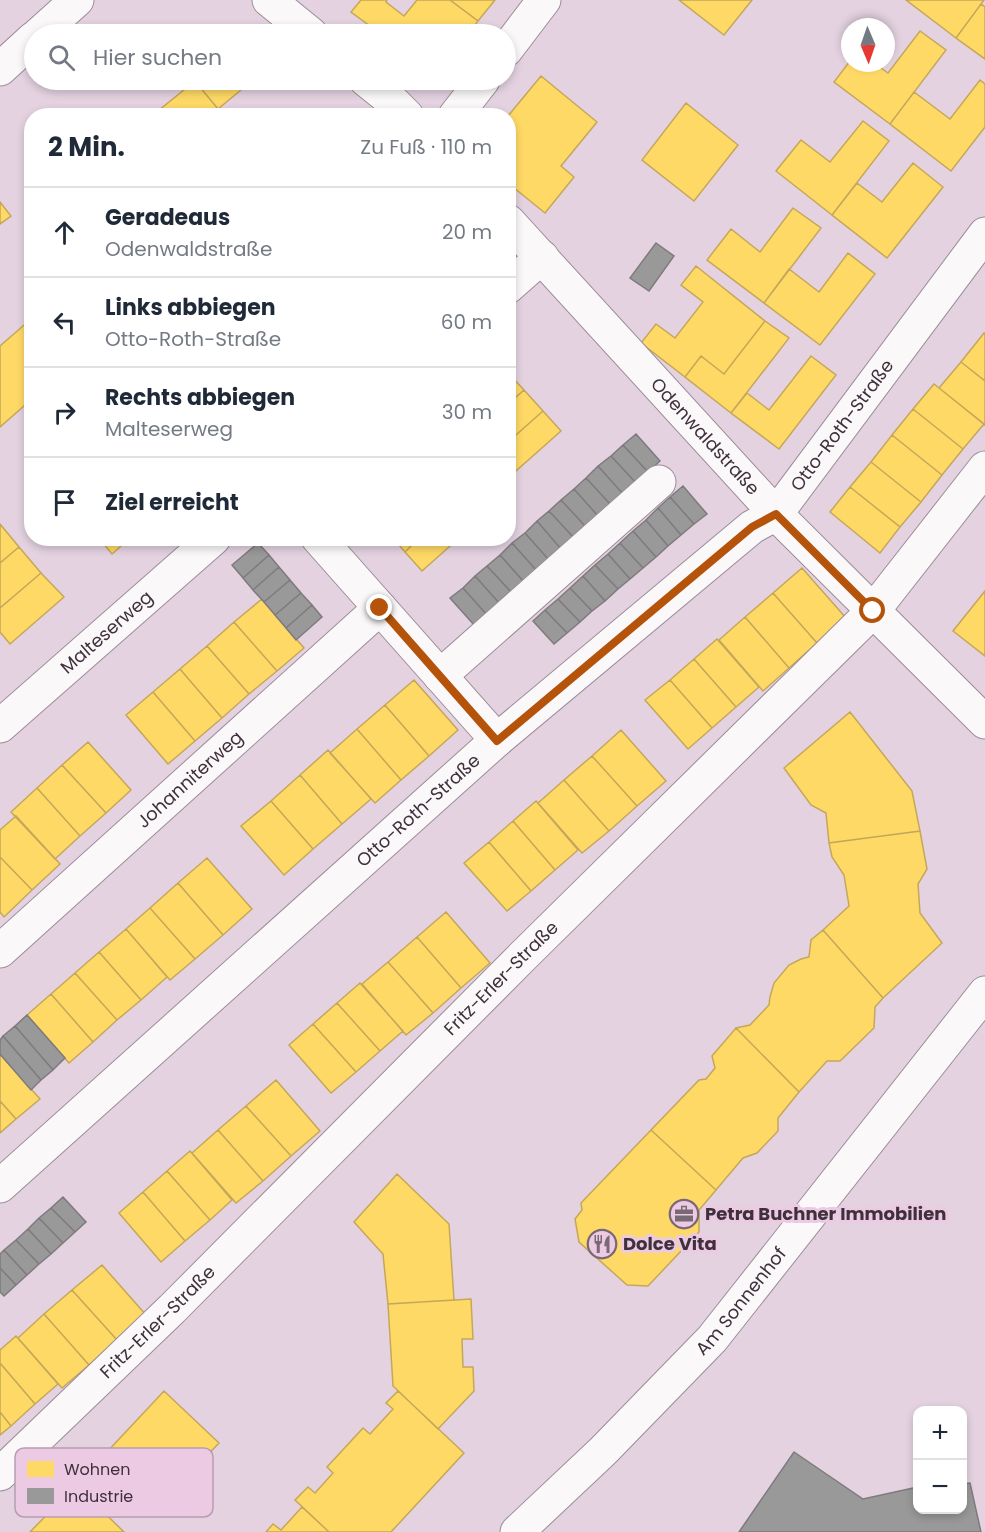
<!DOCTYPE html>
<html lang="de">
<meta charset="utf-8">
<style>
body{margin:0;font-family:Poppins,sans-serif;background:#f6f6f7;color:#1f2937}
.controls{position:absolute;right:18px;bottom:18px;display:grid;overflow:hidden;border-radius:12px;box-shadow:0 3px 9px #0003}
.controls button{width:54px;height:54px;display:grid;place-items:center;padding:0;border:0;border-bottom:2px solid #e0e1e3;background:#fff;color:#1f2937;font:30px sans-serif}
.compass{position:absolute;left:841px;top:18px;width:54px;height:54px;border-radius:50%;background:#fff;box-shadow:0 3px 9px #0003;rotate:178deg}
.stop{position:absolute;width:18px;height:18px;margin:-14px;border:4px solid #b45309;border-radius:50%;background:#fff}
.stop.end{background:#b45309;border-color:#fff;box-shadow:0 2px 6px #0008}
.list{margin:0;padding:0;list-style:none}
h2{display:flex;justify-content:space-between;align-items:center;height:78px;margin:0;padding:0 24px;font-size:26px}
h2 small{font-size:20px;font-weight:400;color:#747a83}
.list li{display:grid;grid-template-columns:39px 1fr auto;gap:18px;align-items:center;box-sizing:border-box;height:90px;padding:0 24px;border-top:2px solid #e0e1e3}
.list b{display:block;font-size:22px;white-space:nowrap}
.list p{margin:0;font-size:20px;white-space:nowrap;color:#747a83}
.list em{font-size:20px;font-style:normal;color:#747a83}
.icon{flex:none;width:33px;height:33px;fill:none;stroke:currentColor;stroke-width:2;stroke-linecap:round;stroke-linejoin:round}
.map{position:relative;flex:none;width:985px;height:1532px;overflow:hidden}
.search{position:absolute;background:#fff;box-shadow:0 3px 9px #0003;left:24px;top:24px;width:492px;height:66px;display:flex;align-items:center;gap:15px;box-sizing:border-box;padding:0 21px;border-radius:33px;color:#747a83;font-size:22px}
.panel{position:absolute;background:#fff;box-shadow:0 3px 9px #0003;left:24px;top:108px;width:492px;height:438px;border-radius:24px}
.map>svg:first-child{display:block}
.homes{fill:#ffd966;stroke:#c5a759;stroke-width:1.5}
.industry{fill:#999;stroke:#7e7a7d;stroke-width:1.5}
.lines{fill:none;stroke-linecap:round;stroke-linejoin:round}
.minor-casing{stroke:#9b8d98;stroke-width:35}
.minor{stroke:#fbf8fa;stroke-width:33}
.route{stroke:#b45309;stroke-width:8}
.labels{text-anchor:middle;stroke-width:6;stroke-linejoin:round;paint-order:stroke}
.street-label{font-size:18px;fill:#3f313c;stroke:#eccae4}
.poi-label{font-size:18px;font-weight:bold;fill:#3f313c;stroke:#eccae4;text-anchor:start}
.key{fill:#eccae4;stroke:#b89cb2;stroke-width:1.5}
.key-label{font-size:16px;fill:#3f313c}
</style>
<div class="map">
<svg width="985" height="1532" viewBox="0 0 985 1532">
<rect width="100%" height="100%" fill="#e4d2e0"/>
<path class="homes" d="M 361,0 L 387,0 L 386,2 L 404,16 L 417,0 L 450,0 L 478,21 L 468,34 L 381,34 L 351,12 Z
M 450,0 L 495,0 L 478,21 Z
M 679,0 L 752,0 L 724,35 Z
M 906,0 L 984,0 L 956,38 Z
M 981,4 L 985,7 L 985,59 L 956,38 Z
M 920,31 L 946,50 L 890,124 L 834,82 L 850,61 L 850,63 L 874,63 L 888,73 Z
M 541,76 L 597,122 L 561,166 L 574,177 L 545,213 L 508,183 L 508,116 Z
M 194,80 L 253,80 L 218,109 Z
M 980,80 L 985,84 L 985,127 L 951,171 L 890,124 L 914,92 L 950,119 Z
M 195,81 L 218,109 L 210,116 L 161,116 L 158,111 Z
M 686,103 L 738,145 L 694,201 L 642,160 Z
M 863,121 L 889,141 L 832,215 L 776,171 L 801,140 L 830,162 Z
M 913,163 L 943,187 L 887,258 L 832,215 L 857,183 L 882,202 Z
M 0,202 L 11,216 L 0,224 Z
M 793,208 L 821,228 L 764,303 L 707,260 L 731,229 L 760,252 Z
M 848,253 L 875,274 L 820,345 L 764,303 L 789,269 L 819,292 Z
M 696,266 L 765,321 L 724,374 L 701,356 L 685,377 L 641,343 L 656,324 L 675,338 L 703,302 L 681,285 Z
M 30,320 L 32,322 L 32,399 L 0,427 L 0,346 Z
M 765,321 L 789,338 L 731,413 L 685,377 L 701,356 L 724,374 Z
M 984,333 L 985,333 L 985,381 L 961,362 Z
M 811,356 L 836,375 L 779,449 L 731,413 L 747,393 L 769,410 Z
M 961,362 L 985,381 L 985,425 L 939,388 Z
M 508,373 L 524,390 L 508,404 Z
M 934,384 L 984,424 L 963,449 L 913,409 Z
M 524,390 L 543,411 L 508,442 L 508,404 Z
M 913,409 L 963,449 L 942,475 L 892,435 Z
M 543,411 L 561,431 L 508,478 L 508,442 Z
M 892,435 L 942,475 L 921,502 L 871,462 Z
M 871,462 L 921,502 L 900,527 L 850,487 Z
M 850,487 L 900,527 L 880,553 L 830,512 Z
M 0,524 L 19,547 L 0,563 Z
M 99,538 L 130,538 L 112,554 Z
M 393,538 L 419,538 L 405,552 Z
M 419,538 L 459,538 L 422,571 L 405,552 Z
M 19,547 L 41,573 L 0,608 L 0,563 Z
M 802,568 L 846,618 L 817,643 L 773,593 Z
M 41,573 L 64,597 L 10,644 L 0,632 L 0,608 Z
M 985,591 L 985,656 L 953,631 Z
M 773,593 L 817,643 L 789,668 L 745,617 Z
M 262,599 L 304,648 L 277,671 L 234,622 Z
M 745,617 L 789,668 L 763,691 L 719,640 Z
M 234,622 L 277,671 L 249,694 L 207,646 Z
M 717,639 L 759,687 L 736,707 L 694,659 Z
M 207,646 L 249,694 L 222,718 L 180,669 Z
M 694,659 L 736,707 L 712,728 L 670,680 Z
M 180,669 L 222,718 L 195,741 L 153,692 Z
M 414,680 L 458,730 L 429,756 L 385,705 Z
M 670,680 L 712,728 L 688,749 L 645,700 Z
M 153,692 L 195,741 L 168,764 L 126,715 Z
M 385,705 L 429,756 L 401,780 L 357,729 Z
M 850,712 L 912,791 L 920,831 L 829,843 L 826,813 L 811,805 L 784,768 Z
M 357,729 L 401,780 L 375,803 L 330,753 Z
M 621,730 L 666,781 L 637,806 L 592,756 Z
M 88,742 L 131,790 L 106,813 L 62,765 Z
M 328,750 L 371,799 L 342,824 L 300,775 Z
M 592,756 L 637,806 L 609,831 L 564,780 Z
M 62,765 L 106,813 L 80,836 L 37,788 Z
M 300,775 L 342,824 L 313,849 L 271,801 Z
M 564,780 L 609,831 L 582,853 L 538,803 Z
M 37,788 L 80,836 L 55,859 L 11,812 Z
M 271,801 L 313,849 L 284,875 L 241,826 Z
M 536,801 L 578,850 L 555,870 L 513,821 Z
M 16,816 L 60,864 L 32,890 L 0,857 L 0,830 Z
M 513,821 L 555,870 L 531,891 L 489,842 Z
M 920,831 L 927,869 L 918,884 L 920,913 L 942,943 L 883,998 L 823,930 L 849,906 L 844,875 L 832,857 L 829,843 Z
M 489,842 L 531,891 L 507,911 L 464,863 Z
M 0,857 L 32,890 L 4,917 L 0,912 Z
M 207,858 L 252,909 L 223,935 L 178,883 Z
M 178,883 L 223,935 L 195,959 L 150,908 Z
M 150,908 L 195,959 L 170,980 L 126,929 Z
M 446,912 L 490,963 L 461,988 L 417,937 Z
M 126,929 L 167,977 L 141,1000 L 99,952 Z
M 823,930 L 883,998 L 875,1007 L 874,1028 L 840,1061 L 827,1061 L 799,1092 L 736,1028 L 750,1025 L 769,1005 L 770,997 L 774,983 L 789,965 L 801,959 L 809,957 L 811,940 Z
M 417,937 L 461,988 L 433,1013 L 388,962 Z
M 99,952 L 141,1000 L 117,1020 L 75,973 Z
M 388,962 L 433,1013 L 406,1035 L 362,984 Z
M 75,973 L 117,1020 L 93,1042 L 51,994 Z
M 360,983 L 403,1031 L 380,1051 L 337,1003 Z
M 51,994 L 93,1042 L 69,1063 L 27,1015 Z
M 337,1003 L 380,1051 L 356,1072 L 313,1024 Z
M 313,1024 L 356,1072 L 331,1093 L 289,1045 Z
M 736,1028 L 799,1092 L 778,1118 L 778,1131 L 757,1153 L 743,1158 L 716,1190 L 651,1130 L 699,1080 L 706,1079 L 715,1068 L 712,1056 Z
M 0,1054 L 40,1099 L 16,1119 L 0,1101 Z
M 276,1080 L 320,1131 L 291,1156 L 246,1106 Z
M 0,1101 L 16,1119 L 0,1133 Z
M 246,1106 L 291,1156 L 263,1181 L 218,1130 Z
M 218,1130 L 263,1181 L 236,1203 L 192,1153 Z
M 651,1130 L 716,1190 L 699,1210 L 699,1232 L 648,1286 L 627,1285 L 579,1242 L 575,1219 L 582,1210 L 581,1203 Z
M 190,1151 L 232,1200 L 210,1220 L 167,1171 Z
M 167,1171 L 210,1220 L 185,1241 L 143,1192 Z
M 397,1174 L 449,1224 L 454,1300 L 388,1304 L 383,1254 L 354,1222 Z
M 143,1192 L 185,1241 L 161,1262 L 119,1213 Z
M 102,1265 L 146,1315 L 117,1340 L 72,1290 Z
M 72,1290 L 117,1340 L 89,1365 L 44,1314 Z
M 471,1299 L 473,1339 L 462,1339 L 463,1367 L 473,1367 L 474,1391 L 438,1429 L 393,1386 L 388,1304 Z
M 44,1314 L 89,1365 L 62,1388 L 18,1338 Z
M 16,1336 L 58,1384 L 35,1404 L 0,1363 L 0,1350 Z
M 0,1363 L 35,1404 L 11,1426 L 0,1412 Z
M 164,1391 L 219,1443 L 196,1467 L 206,1476 L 187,1496 L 178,1488 L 162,1506 L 106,1453 Z
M 398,1391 L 464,1453 L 391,1532 L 329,1532 L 295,1500 L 308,1487 L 315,1493 L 333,1473 L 327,1467 L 363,1428 L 370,1434 L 393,1409 L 386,1403 Z
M 0,1412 L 11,1426 L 0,1435 Z
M 76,1485 L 124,1532 L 30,1532 Z
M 302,1507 L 329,1532 L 266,1532 L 273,1524 L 281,1530 Z"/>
<path class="industry" d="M 656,243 L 674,256 L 649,291 L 630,278 Z
M 636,434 L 660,461 L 648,472 L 623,445 Z
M 623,445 L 648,472 L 636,483 L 611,456 Z
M 611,456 L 636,483 L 623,494 L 598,466 Z
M 598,466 L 623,494 L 611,505 L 586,478 Z
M 586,478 L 611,505 L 598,516 L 574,489 Z
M 683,486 L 707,514 L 694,524 L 670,497 Z
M 574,489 L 598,516 L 586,527 L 561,500 Z
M 670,497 L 694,524 L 681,535 L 658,508 Z
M 561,500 L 586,527 L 574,538 L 549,511 Z
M 658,508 L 681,535 L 668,546 L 646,520 Z
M 549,511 L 574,538 L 561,549 L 537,521 Z
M 646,520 L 668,546 L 656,557 L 633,531 Z
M 537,521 L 561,549 L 549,560 L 525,533 Z
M 633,531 L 656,557 L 643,568 L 620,543 Z
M 525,533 L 549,560 L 537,571 L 512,543 Z
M 258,543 L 269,555 L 243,578 L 232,565 Z
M 512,543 L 537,571 L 524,582 L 500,555 Z
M 620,543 L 643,568 L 630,579 L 608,554 Z
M 608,554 L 630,579 L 618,589 L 595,565 Z
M 269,555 L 279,567 L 253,590 L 243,578 Z
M 500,555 L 524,582 L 512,593 L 487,566 Z
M 595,565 L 618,589 L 605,601 L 583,576 Z
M 487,566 L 512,593 L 500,604 L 475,576 Z
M 279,567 L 290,580 L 264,602 L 253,590 Z
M 475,576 L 500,604 L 487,615 L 463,588 Z
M 583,576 L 605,601 L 592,611 L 570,588 Z
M 290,580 L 301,593 L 275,615 L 264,602 Z
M 463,588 L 487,615 L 475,626 L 450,598 Z
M 570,588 L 592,611 L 580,622 L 558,599 Z
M 301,593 L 312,605 L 286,628 L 275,615 Z
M 558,599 L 580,622 L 567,633 L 545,610 Z
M 312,605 L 322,617 L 296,640 L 286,628 Z
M 545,610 L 567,633 L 554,644 L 533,621 Z
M 27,1015 L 65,1058 L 53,1070 L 15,1026 Z
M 15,1026 L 53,1070 L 41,1080 L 3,1036 Z
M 3,1036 L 41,1080 L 31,1090 L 0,1054 L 0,1040 Z
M 63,1197 L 86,1222 L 75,1232 L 51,1208 Z
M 51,1208 L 75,1232 L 63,1243 L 39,1218 Z
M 39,1218 L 63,1243 L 51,1254 L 28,1229 Z
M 28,1229 L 51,1254 L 39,1264 L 16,1240 Z
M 16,1240 L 39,1264 L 27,1275 L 4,1250 Z
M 4,1250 L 27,1275 L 16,1285 L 0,1268 L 0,1254 Z
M 0,1268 L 16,1285 L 4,1296 L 0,1292 Z
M 794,1452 L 863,1499 L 918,1487 L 918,1510 L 962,1510 L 962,1484 L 970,1483 L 981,1532 L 739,1532 Z"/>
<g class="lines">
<g class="minor-casing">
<g id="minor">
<path d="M 269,0 L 311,34"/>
<path d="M 39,34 L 77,0"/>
<path d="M 506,50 L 544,0"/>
<path d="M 0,69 L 34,38"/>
<path d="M 366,80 L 392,101 L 407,116"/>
<path d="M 455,116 L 483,80"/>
<path id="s1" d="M 508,221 L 776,514 L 985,722"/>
<path d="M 508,287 L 542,257"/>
<path d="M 318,538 L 497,740"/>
<path d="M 440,676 L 659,482"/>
<path id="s2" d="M 0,726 L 214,538"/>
<path id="s3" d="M 0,951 L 380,608"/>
<path id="s4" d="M 0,1186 L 497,740 L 752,527 L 776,514 L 985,234"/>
<path id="s5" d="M 0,1474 L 172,1309 L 522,957 L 873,611 L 985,468"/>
<path id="s6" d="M 517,1532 L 603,1451 L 712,1339 L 985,993"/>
</g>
</g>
<use href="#minor" class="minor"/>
</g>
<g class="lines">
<path class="route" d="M 380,608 L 497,741 L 752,527 L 776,514 L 873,611"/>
</g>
<defs>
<g id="office-ring" transform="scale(1.5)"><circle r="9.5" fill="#eccae4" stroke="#796975" stroke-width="1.5"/><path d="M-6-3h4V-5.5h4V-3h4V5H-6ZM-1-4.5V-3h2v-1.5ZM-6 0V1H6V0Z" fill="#796975"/></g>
<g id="restaurant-ring" transform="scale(1.5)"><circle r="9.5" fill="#eccae4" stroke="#796975" stroke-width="1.5"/><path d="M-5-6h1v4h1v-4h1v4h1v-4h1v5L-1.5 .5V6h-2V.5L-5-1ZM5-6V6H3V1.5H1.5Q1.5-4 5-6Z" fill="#796975"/></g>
</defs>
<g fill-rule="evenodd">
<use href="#office-ring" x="684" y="1214"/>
<use href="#restaurant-ring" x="602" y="1244"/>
</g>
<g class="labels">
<g class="street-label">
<text dy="6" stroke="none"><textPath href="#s4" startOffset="1138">Otto-Roth-Straße</textPath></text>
<text dy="6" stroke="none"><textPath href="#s1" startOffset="292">Odenwaldstraße</textPath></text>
<text dy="6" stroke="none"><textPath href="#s2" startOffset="142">Malteserweg</textPath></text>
<text dy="6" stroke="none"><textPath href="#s3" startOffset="256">Johanniterweg</textPath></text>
<text dy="6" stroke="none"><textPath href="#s4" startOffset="562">Otto-Roth-Straße</textPath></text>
<text dy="6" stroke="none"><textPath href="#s5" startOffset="705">Fritz-Erler-Straße</textPath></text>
<text dy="6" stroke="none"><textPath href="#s6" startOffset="322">Am Sonnenhof</textPath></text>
<text dy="6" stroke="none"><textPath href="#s5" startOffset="219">Fritz-Erler-Straße</textPath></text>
</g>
<g class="poi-label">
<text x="705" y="1220">Petra Buchner Immobilien</text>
<text x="623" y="1250">Dolce Vita</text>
</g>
</g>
<rect x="15" y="1448" width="198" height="69" rx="9" class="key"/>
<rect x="27" y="1461" width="27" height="16" fill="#ffd966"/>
<rect x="27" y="1488" width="27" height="16" fill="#999"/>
<g class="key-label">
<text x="64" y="1475">Wohnen</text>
<text x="64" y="1502">Industrie</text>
</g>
</svg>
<div class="controls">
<button>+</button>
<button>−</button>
</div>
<svg class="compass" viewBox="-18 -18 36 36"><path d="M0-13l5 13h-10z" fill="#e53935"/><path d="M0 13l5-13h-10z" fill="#747a83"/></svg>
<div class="stop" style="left:873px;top:611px"></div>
<div class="stop end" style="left:380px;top:608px"></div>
<div class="search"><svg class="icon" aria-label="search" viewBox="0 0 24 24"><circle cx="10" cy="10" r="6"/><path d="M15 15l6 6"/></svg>Hier suchen</div>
<section class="panel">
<h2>2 Min.<small>Zu Fuß · 110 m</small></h2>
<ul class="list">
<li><svg class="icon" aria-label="ahead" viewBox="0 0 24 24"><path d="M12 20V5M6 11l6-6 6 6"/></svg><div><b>Geradeaus</b><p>Odenwaldstraße</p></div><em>20 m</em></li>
<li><svg class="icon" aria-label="left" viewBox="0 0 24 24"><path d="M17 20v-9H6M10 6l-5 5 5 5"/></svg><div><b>Links abbiegen</b><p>Otto-Roth-Straße</p></div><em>60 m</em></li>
<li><svg class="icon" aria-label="right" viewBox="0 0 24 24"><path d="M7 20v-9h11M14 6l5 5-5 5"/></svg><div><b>Rechts abbiegen</b><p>Malteserweg</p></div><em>30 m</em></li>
<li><svg class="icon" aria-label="arrive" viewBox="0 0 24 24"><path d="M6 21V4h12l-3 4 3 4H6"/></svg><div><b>Ziel erreicht</b></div></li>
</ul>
</section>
</div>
